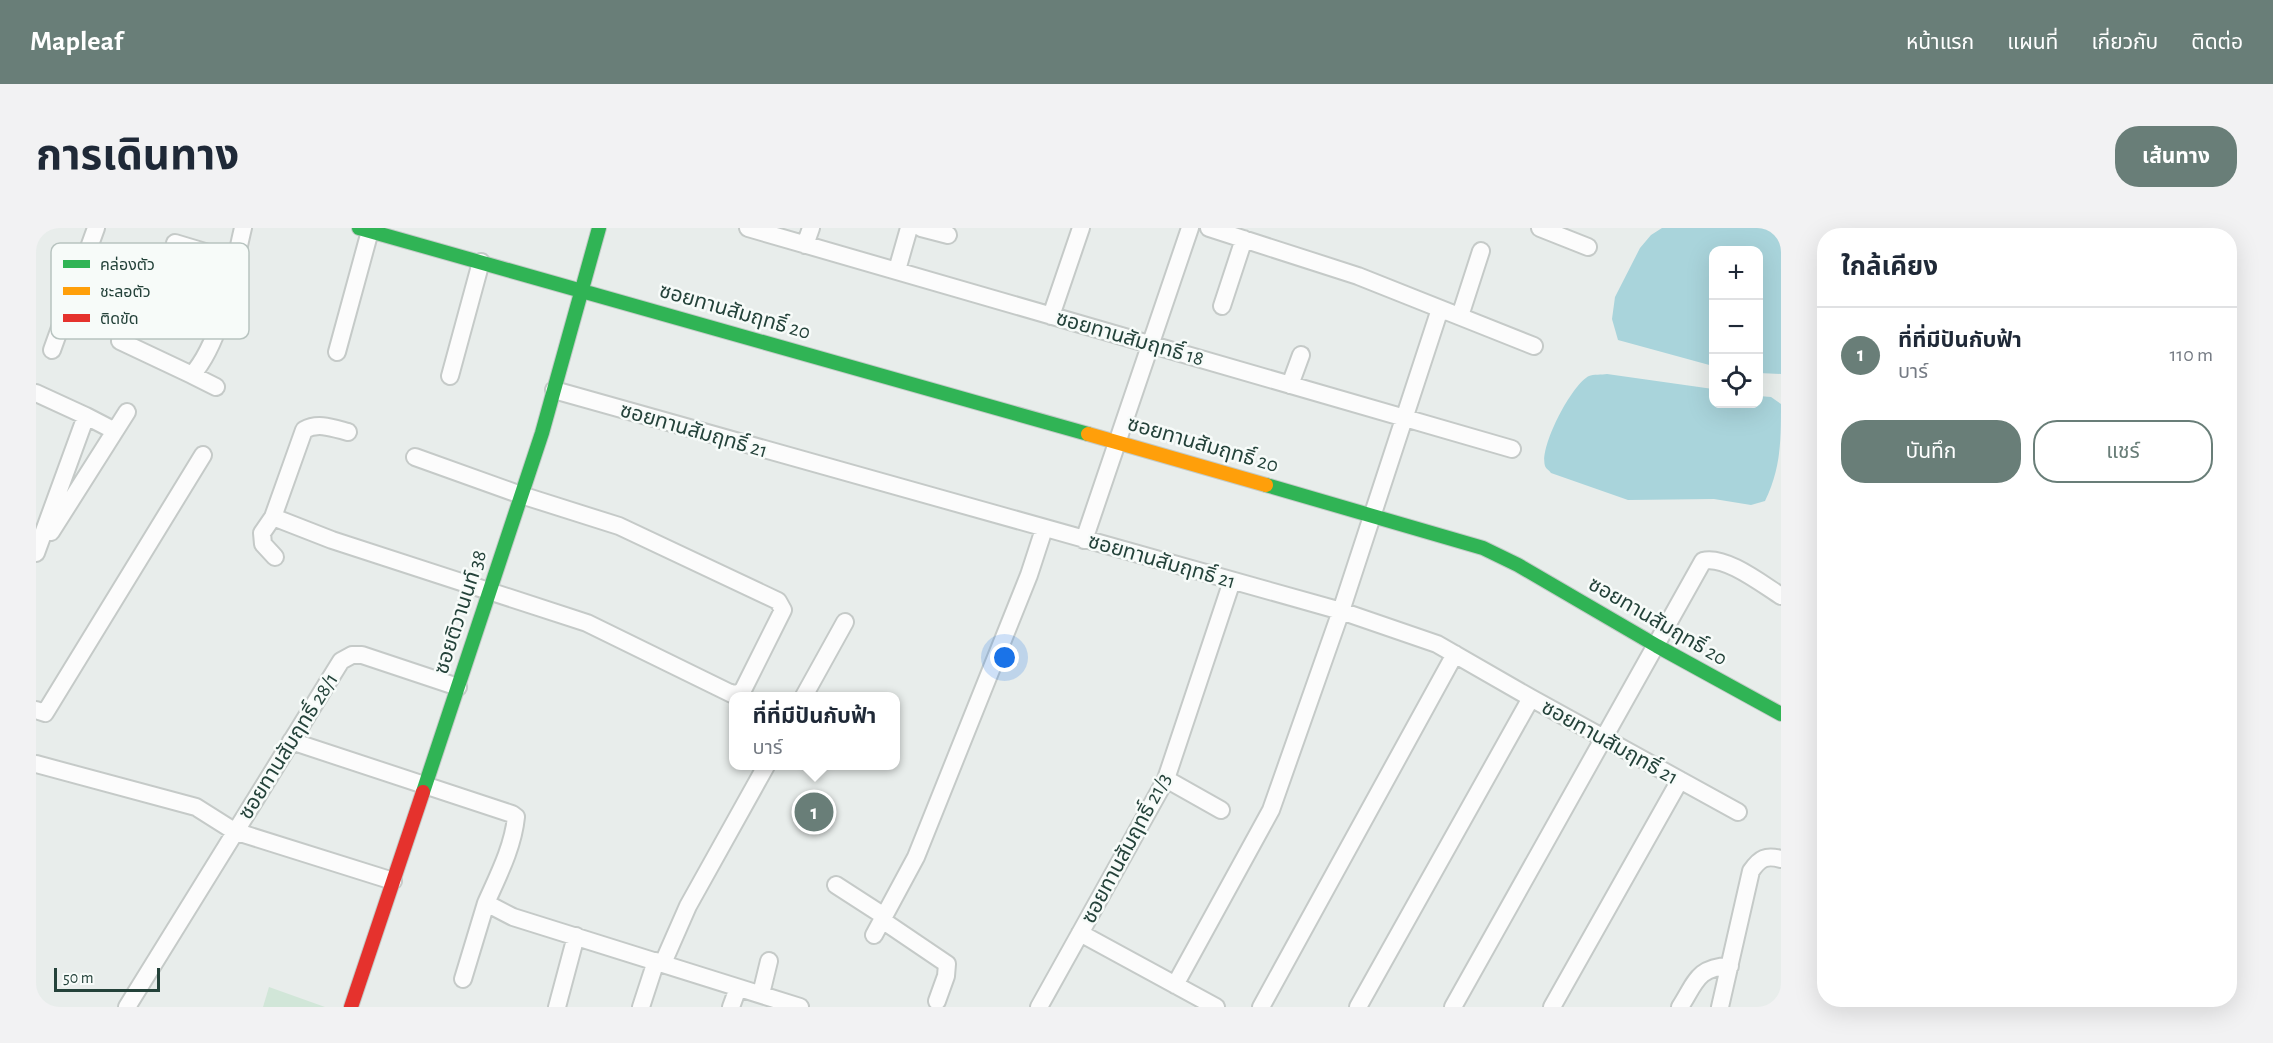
<!DOCTYPE html>
<html lang="th">
<meta charset="utf-8">
<style>
body{margin:0;font-family:"Alegreya Sans","Noto Sans Thai",sans-serif;background:#f2f2f3;color:#1f2937}
.controls{position:absolute;right:18px;top:18px;display:grid;overflow:hidden;border-radius:12px;box-shadow:0 6px 24px #0002}
.controls button{width:54px;height:54px;display:grid;place-items:center;padding:0;border:0;border-bottom:2px solid #e0e1e3;background:#fff;color:#1f2937;font:30px sans-serif}
.scale{position:absolute;left:18px;bottom:15px;width:106px;box-sizing:border-box;padding-left:6px;border:3px solid #24423a;border-top:0;font-size:16px;line-height:21px;white-space:nowrap;color:#24423a;-webkit-text-stroke:4px #f7fbf9;paint-order:stroke}
.you{position:absolute;left:969px;top:430px;width:21px;height:21px;margin:-15px;border:4px solid #fff;border-radius:50%;background:#1a73e8;box-shadow:0 0 0 9px #1a73e833}
.badge{display:grid;place-items:center;width:39px;height:39px;border-radius:50%;background:#697e78;color:#fff;font-size:20px;font-weight:700}
.pin{position:absolute;translate:-50% -50%;border:3px solid #fff;box-shadow:0 2px 6px #0006}
.popup{position:absolute;left:693px;top:464px;width:171px;height:78px;box-sizing:border-box;display:grid;place-content:center;border-radius:12px;background:#fff;filter:drop-shadow(0 2px 4px #0005);font-size:20px;white-space:nowrap;color:#747a83}
.popup b{font-size:22px;color:#1f2937}
.popup::after{content:'';position:absolute;left:50%;top:100%;margin-left:-12px;border:12px solid transparent;border-top-color:#fff}
.list{margin:0;padding:0;list-style:none}
h2{display:flex;justify-content:space-between;align-items:center;height:78px;margin:0;padding:0 24px;font-size:26px}
h2 small{font-size:20px;font-weight:400;color:#747a83}
.list li{display:grid;grid-template-columns:39px 1fr auto;gap:18px;align-items:center;box-sizing:border-box;height:96px;padding:0 24px;border-top:2px solid #e0e1e3}
.list b{display:block;font-size:22px;white-space:nowrap}
.list p{margin:0;font-size:20px;white-space:nowrap;color:#747a83}
.list em{font-size:20px;font-style:normal;color:#747a83}
.actions{display:flex;gap:12px;padding:18px 24px}
.actions a{flex:1;padding:14px 0;border:2px solid #697e78;border-radius:24px;text-align:center;font-size:21px;color:#697e78}
.actions .main{background:#697e78;color:#fff}
.icon{flex:none;width:33px;height:33px;fill:none;stroke:currentColor;stroke-width:2;stroke-linecap:round;stroke-linejoin:round}
.map{position:relative;flex:none;width:1745px;height:779px;overflow:hidden;border-radius:24px}
header{display:flex;align-items:center;gap:36px;box-sizing:border-box;height:84px;padding:0 30px;background:#697e78;color:#fff}
header strong{font-size:28px}
nav{display:flex;gap:33px;margin-inline-start:auto;font-size:21px}
.intro{display:flex;align-items:center;justify-content:space-between;box-sizing:border-box;height:144px;padding:0 36px}
h1{margin:0;font-size:42px}
.button{padding:15px 27px;border-radius:24px;background:#697e78;color:#fff;font-size:21px;font-weight:700}
main{display:flex;gap:36px;padding:0 36px}
aside{flex:1;background:#fff;border-radius:24px;box-shadow:0 6px 24px #0002}
.map>svg:first-child{display:block}
.green{fill:#d1e6d8}
.water{fill:#a9d4db}
.lines{fill:none;stroke-linecap:round;stroke-linejoin:round}
.street-casing{stroke:#c5cac8;stroke-width:20}
.fast-casing{stroke:#c3cbc8;stroke-width:16}
.slow-casing{stroke:#c3cbc8;stroke-width:16}
.jam-casing{stroke:#c3cbc8;stroke-width:16}
.street{stroke:#fcfcfc;stroke-width:16}
.fast{stroke:#30b455;stroke-width:14}
.slow{stroke:#ff9f0a;stroke-width:14}
.jam{stroke:#e5322d;stroke-width:14}
.labels{text-anchor:middle;stroke-width:5;stroke-linejoin:round;paint-order:stroke}
.street-label{font-size:21px;fill:#24423a;stroke:#f7fbf9}
.key{fill:#f7fbf9;stroke:#b8c4c0;stroke-width:1.5}
.key-label{font-size:16px;fill:#24423a}
</style>
<header>
<strong>Mapleaf</strong>
<nav><a>หน้าแรก</a><a>แผนที่</a><a>เกี่ยวกับ</a><a>ติดต่อ</a></nav>
</header>
<div class="intro"><h1>การเดินทาง</h1><a class="button">เส้นทาง</a></div>
<main>
<div class="map">
<svg width="1745" height="779" viewBox="0 0 1745 779">
<rect width="100%" height="100%" fill="#e8edeb"/>
<path class="green" d="M 233,759 L 289,779 L 227,779 Z"/>
<path class="water" d="M 1626,0 L 1745,0 L 1745,146 L 1723,145 L 1722,22 L 1678,22 L 1677,138 L 1582,112 L 1576,91 L 1579,69 L 1604,20 L 1615,7 Z
M 1571,146 L 1677,161 L 1678,176 L 1722,176 L 1723,168 L 1735,169 L 1745,176 C 1745,212 1745,240 1729,273 L 1715,277 L 1678,271 L 1592,272 L 1515,245 C 1513,242 1510,241 1509,238 C 1503,219 1536,156 1553,148 C 1557,146 1566,147 1571,146 Z"/>
<g class="lines">
<g class="street-casing">
<path id="street" d="M 712,0 L 1476,221
M 885,0 L 912,7
M 1173,0 L 1322,48 L 1498,118
M 1504,0 L 1552,19
M 139,15 L 199,33
M 769,17 L 775,0
M 861,42 L 873,0
M 1186,78 L 1208,11
M 1015,88 L 1045,0
M 1424,88 L 1445,23
M 84,113 L 156,147 C 187,111 196,46 207,0
M 16,122 L 60,0
M 301,124 L 334,3
M 156,147 L 180,159
M 414,148 L 445,34
M 1254,157 L 1265,127
M 518,162 L 1305,383 L 1401,416 L 1495,470 L 1702,584
M 0,165 L 50,188 L 0,325
M 50,188 L 79,203
M 237,289 L 296,312 L 551,395 L 696,466 L 703,465 L 707,462 L 747,382 L 742,373 L 583,298 L 485,267 L 379,229
M 15,304 L 91,184
M 1048,312 L 1154,0
M 239,329 L 227,316 L 226,305 L 237,289 L 268,202 C 282,194 297,200 312,204
M 768,468 L 809,394
M 0,482 L 9,485 L 167,227
M 255,513 L 476,586 L 480,589 C 477,619 462,648 450,675 L 477,689 L 764,779
M 0,536 L 160,579 L 198,603 L 357,653
M 1130,551 L 1185,582
M 800,657 L 848,688
M 846,692 L 911,736 L 910,748 L 901,773
M 1044,705 L 1180,779
M 838,707 L 880,629 L 993,347 L 1008,301
M 627,735 L 652,678 L 730,538
M 427,751 L 450,675
M 1139,757 L 1235,582 L 1305,383 L 1404,81
M 725,766 L 733,733
M 91,779 L 305,433 L 316,427 L 326,427 L 422,459
M 521,779 L 540,708
M 605,779 L 620,733
M 695,779 L 702,760
M 1003,779 L 1130,551 L 1196,353
M 1225,779 L 1419,426
M 1322,779 L 1495,470
M 1417,779 L 1667,333 C 1689,327 1726,356 1745,368
M 1516,779 L 1644,552
M 1644,779 C 1660,754 1661,739 1694,738
M 1684,779 L 1715,643 C 1724,630 1730,627 1745,631"/>
</g>
<g class="fast-casing">
<path id="fast" d="M 323,0 L 1052,206
M 1230,257 L 1447,320 L 1482,337 L 1621,418 L 1745,486
M 387,564 L 506,205 L 563,0"/>
</g>
<g class="slow-casing">
<path id="slow" d="M 1052,206 L 1230,257"/>
</g>
<g class="jam-casing">
<path id="jam" d="M 315,779 L 387,564"/>
</g>
<use href="#street" class="street"/>
<use href="#fast" class="fast"/>
<use href="#slow" class="slow"/>
<use href="#jam" class="jam"/>
</g>
<g class="labels">
<g class="street-label">
<text transform="translate(699 83) rotate(16)" y="7">ซอยทานสัมฤทธิ์ 20</text>
<text transform="translate(1094 110) rotate(16)" y="7">ซอยทานสัมฤทธิ์ 18</text>
<text transform="translate(658 202) rotate(16)" y="7">ซอยทานสัมฤทธิ์ 21</text>
<text transform="translate(1167 216) rotate(16)" y="7">ซอยทานสัมฤทธิ์ 20</text>
<text transform="translate(1126 333) rotate(16)" y="7">ซอยทานสัมฤทธิ์ 21</text>
<text transform="translate(424 384) rotate(-72)" y="7">ซอยติวานนท์ 38</text>
<text transform="translate(1622 393) rotate(30)" y="7">ซอยทานสัมฤทธิ์ 20</text>
<text transform="translate(1574 514) rotate(29)" y="7">ซอยทานสัมฤทธิ์ 21</text>
<text transform="translate(252 518) rotate(-58)" y="7">ซอยทานสัมฤทธิ์ 28/1</text>
<text transform="translate(1090 620) rotate(-62)" y="7">ซอยทานสัมฤทธิ์ 21/3</text>
</g>
</g>
<rect x="15" y="15" width="198" height="96" rx="9" class="key"/>
<rect x="27" y="32" width="27" height="8" fill="#30b455"/>
<rect x="27" y="59" width="27" height="8" fill="#ff9f0a"/>
<rect x="27" y="86" width="27" height="8" fill="#e5322d"/>
<g class="key-label">
<text x="64" y="42">คล่องตัว</text>
<text x="64" y="69">ชะลอตัว</text>
<text x="64" y="96">ติดขัด</text>
</g>
</svg>
<div class="controls">
<button>+</button>
<button>−</button>
<button><svg class="icon" aria-label="locate" viewBox="0 0 24 24"><circle cx="12" cy="12" r="6"/><path d="M12 2v4M12 18v4M2 12h4M18 12h4"/></svg></button>
</div>
<div class="scale">50 m</div>
<div class="you"></div>
<div class="pin badge" style="left:778px;top:584px">1</div>
<div class="popup"><b>ที่ที่มีปันกับฟ้า</b>บาร์</div>
</div>
<aside>
<h2>ใกล้เคียง<small></small></h2>
<ul class="list">
<li><span class="badge">1</span><div><b>ที่ที่มีปันกับฟ้า</b><p>บาร์</p></div><em>110 m</em></li>
</ul>
<div class="actions"><a class="main">บันทึก</a><a>แชร์</a></div>
</aside>
</main>
